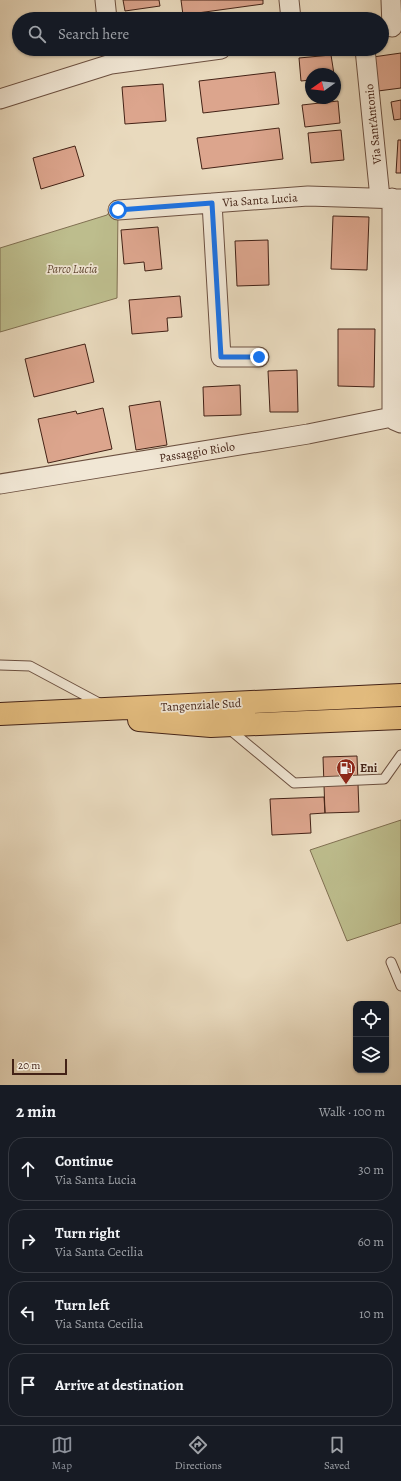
<!DOCTYPE html>
<meta charset="utf-8">
<style>
body{margin:0;font-family:Alegreya,serif;background:#242831;color:#f1f3f6}
.controls{position:absolute;right:12px;bottom:12px;display:grid;overflow:hidden;border-radius:8px;box-shadow:0 1px 3px #0004}
.controls button{width:36px;height:36px;display:grid;place-items:center;padding:0;border:0;border-bottom:1px solid #363941;background:#171b24;color:#f1f3f6;font:20px sans-serif}
.compass{position:absolute;left:305px;top:68px;width:36px;height:36px;border-radius:50%;background:#171b24;box-shadow:0 1px 3px #0004;rotate:255deg}
.scale{position:absolute;left:12px;bottom:10px;width:55px;box-sizing:border-box;padding-left:4px;border:2px solid #432216;border-top:0;font-size:11px;line-height:14px;white-space:nowrap;color:#432216;-webkit-text-stroke:3px #f1e7d5;paint-order:stroke}
.stop{position:absolute;width:12px;height:12px;margin:-9px;border:3px solid #1a73e8;border-radius:50%;background:#fff}
.stop.end{background:#1a73e8;border-color:#fff;box-shadow:0 1px 4px #0008}
.list{margin:0;padding:0;list-style:none}
h2{display:flex;justify-content:space-between;align-items:center;height:52px;margin:0;padding:0 16px;font-size:17px}
h2 small{font-size:13px;font-weight:400;color:#9ea1a6}
.list li{display:grid;grid-template-columns:26px 1fr auto;gap:12px;align-items:center;box-sizing:border-box;height:64px;margin:0 8px 8px;padding:0 8px;border:1px solid #363941;border-radius:16px}
.list b{display:block;font-size:15px;white-space:nowrap}
.list p{margin:0;font-size:13px;white-space:nowrap;color:#9ea1a6}
.list em{font-size:13px;font-style:normal;color:#9ea1a6}
.icon{flex:none;width:22px;height:22px;fill:none;stroke:currentColor;stroke-width:2;stroke-linecap:round;stroke-linejoin:round}
.map{position:relative;flex:none;width:401px;height:1085px;overflow:hidden}
.search{position:absolute;background:#171b24;box-shadow:0 1px 3px #0004;left:12px;right:12px;top:12px;height:44px;display:flex;align-items:center;gap:10px;box-sizing:border-box;padding:0 14px;border-radius:22px;color:#9ea1a6;font-size:15px}
.sheet{height:340px;background:#171b24}
nav{display:flex;justify-content:space-around;align-items:center;box-sizing:border-box;height:56px;border-top:1px solid #363941;background:#171b24;font-size:11px;color:#9ea1a6}
nav a{display:grid;justify-items:center;gap:2px}
nav .on{color:#8c9099}
.map>svg:first-child{display:block}
.green{fill:#bdbd8d;stroke:#807052}
.building{fill:#dca58d;stroke:#432216}
.lines{fill:none;stroke-linecap:round;stroke-linejoin:round}
.service-casing{stroke:#6c5040;stroke-width:11}
.minor-casing{stroke:#6c5040;stroke-width:21}
.trunk-casing{stroke:#432216;stroke-width:24}
.service{stroke:#f1e7d5;stroke-width:9}
.minor{stroke:#f1e7d5;stroke-width:19}
.trunk{stroke:#e4bd7f;stroke-width:22}
.route{stroke:#1a73e8;stroke-width:5}
.labels{text-anchor:middle;stroke-width:3.5;stroke-linejoin:round;paint-order:stroke}
.street-label{font-size:12px;fill:#432216;stroke:#f1e7d5}
.park-label{font-size:12px;font-style:italic;fill:#624934;stroke:#f1e7d5}
.poi-label{font-size:12px;font-weight:bold;fill:#432216;stroke:#f1e7d5;text-anchor:start}
</style>
<div class="map">
<svg width="401" height="1085" viewBox="0 0 401 1085">
<rect width="100%" height="100%" fill="#e9dabe"/>
<filter id="stains"><feTurbulence type="fractalNoise" baseFrequency=".005" numOctaves="4"/><feColorMatrix values="0 0 0 0 .2 0 0 0 0 .09 0 0 0 0 .02 0 0 0 .5 -.17"/></filter>
<radialGradient id="worn" r=".72"><stop offset=".6" stop-color="#630" stop-opacity="0"/><stop offset="1" stop-color="#630" stop-opacity=".3"/></radialGradient>
<path class="green" d="M 117,202 L 118,210 L 117,298 L 0,332 L 0,248 L 107,215 Z
M 401,820 L 401,923 L 347,941 L 310,850 Z"/>
<path class="building" d="M 123,0 L 159,0 L 160,6 L 125,11 Z
M 181,0 L 263,0 L 263,4 L 183,15 Z
M 401,53 L 401,88 L 378,91 L 373,57 Z
M 331,55 L 334,74 L 311,74 L 311,80 L 301,81 L 299,58 Z
M 275,72 L 279,104 L 203,113 L 199,81 Z
M 163,84 L 166,121 L 125,124 L 122,87 Z
M 401,100 L 401,119 L 394,120 L 391,102 Z
M 338,101 L 340,123 L 305,127 L 302,105 Z
M 279,128 L 283,159 L 202,169 L 197,138 Z
M 341,130 L 344,160 L 311,163 L 308,133 Z
M 398,140 L 401,140 L 401,173 L 396,173 Z
M 75,146 L 84,176 L 41,189 L 33,158 Z
M 333,216 L 369,217 L 367,270 L 331,269 Z
M 158,227 L 162,269 L 145,271 L 144,262 L 124,264 L 121,230 Z
M 268,240 L 269,285 L 237,286 L 235,241 Z
M 180,296 L 182,317 L 167,318 L 168,331 L 132,334 L 129,300 Z
M 338,329 L 375,329 L 374,387 L 338,386 Z
M 85,344 L 94,382 L 34,397 L 25,359 Z
M 297,370 L 298,412 L 270,412 L 268,371 Z
M 240,385 L 241,415 L 204,416 L 203,387 Z
M 160,401 L 167,445 L 136,450 L 129,406 Z
M 103,408 L 112,449 L 48,463 L 38,419 L 76,411 L 77,414 Z
M 357,756 L 359,812 L 325,813 L 323,757 Z
M 324,797 L 325,813 L 310,814 L 311,833 L 272,835 L 270,799 Z"/>
<g class="lines">
<g class="service-casing">
<path id="service" d="M 0,665 L 30,666 L 101,704
M 228,728 L 294,783 L 384,779 L 401,755
M 391,962 L 401,986"/>
</g>
<g class="minor-casing">
<path id="minor" d="M 105,0 L 107,19
M 289,0 L 291,19
M 391,0 L 392,27
M 365,49 L 380,198
M 0,99 L 111,64 L 221,49
M 392,198 L 392,417 L 394,420 L 401,423
M 212,203 L 221,357 L 259,357
M 118,210 L 308,196 L 401,199
M 0,484 L 308,434 L 392,417"/>
</g>
<g class="trunk-casing">
<path id="trunk" d="M 0,714 L 401,695
M 139,720 L 211,726 L 401,718"/>
</g>
<use href="#service" class="service"/>
<use href="#minor" class="minor"/>
<use href="#trunk" class="trunk"/>
</g>
<g class="lines">
<path class="route" d="M 118,210 L 212,203 L 221,357 L 259,357"/>
</g>
<defs>
<g id="fuel-pin" transform="scale(1)"><path d="M0 17L-7.5 6A9.5 9.5 0 1 1 7.5 6Z" fill="#8f2418" stroke="#f1e7d5"/><path d="M-5.5-6h7V0h2V4h1.3V-2.5L3-4.5l.8-.8L6-3V5H2.5V1h-1V6h-7ZM-4.2-4.7v3.2H.2V-4.7Z" fill="#fff"/></g>
</defs>
<g fill-rule="evenodd">
<use href="#fuel-pin" x="346" y="768"/>
</g>
<g class="labels">
<g class="street-label">
<text transform="translate(373 124) rotate(-96)" y="4">Via Sant'Antonio</text>
<text transform="translate(260 200) rotate(-4)" y="4">Via Santa Lucia</text>
<text transform="translate(197 452) rotate(-9)" y="4">Passaggio Riolo</text>
<text transform="translate(201 705) rotate(-3)" y="4">Tangenziale Sud</text>
</g>
<g class="park-label">
<text x="72" y="273">Parco Lucia</text>
</g>
<g class="poi-label">
<text x="360" y="772">Eni</text>
</g>
</g>
<rect width="100%" height="100%" filter="url(#stains)"/>
<rect width="100%" height="100%" fill="url(#worn)"/>
</svg>
<div class="controls">
<button><svg class="icon" aria-label="locate" viewBox="0 0 24 24"><circle cx="12" cy="12" r="6"/><path d="M12 2v4M12 18v4M2 12h4M18 12h4"/></svg></button>
<button><svg class="icon" aria-label="layers" viewBox="0 0 24 24"><path d="M12 4l9 5-9 5-9-5zM3 14l9 5 9-5"/></svg></button>
</div>
<svg class="compass" viewBox="-18 -18 36 36"><path d="M0-13l5 13h-10z" fill="#e53935"/><path d="M0 13l5-13h-10z" fill="#9ea1a6"/></svg>
<div class="scale">20 m</div>
<div class="stop" style="left:118px;top:210px"></div>
<div class="stop end" style="left:259px;top:357px"></div>
<div class="search"><svg class="icon" aria-label="search" viewBox="0 0 24 24"><circle cx="10" cy="10" r="6"/><path d="M15 15l6 6"/></svg>Search here</div>
</div>
<section class="sheet">
<h2>2 min<small>Walk · 100 m</small></h2>
<ul class="list">
<li><svg class="icon" aria-label="ahead" viewBox="0 0 24 24"><path d="M12 20V5M6 11l6-6 6 6"/></svg><div><b>Continue</b><p>Via Santa Lucia</p></div><em>30 m</em></li>
<li><svg class="icon" aria-label="right" viewBox="0 0 24 24"><path d="M7 20v-9h11M14 6l5 5-5 5"/></svg><div><b>Turn right</b><p>Via Santa Cecilia</p></div><em>60 m</em></li>
<li><svg class="icon" aria-label="left" viewBox="0 0 24 24"><path d="M17 20v-9H6M10 6l-5 5 5 5"/></svg><div><b>Turn left</b><p>Via Santa Cecilia</p></div><em>10 m</em></li>
<li><svg class="icon" aria-label="arrive" viewBox="0 0 24 24"><path d="M6 21V4h12l-3 4 3 4H6"/></svg><div><b>Arrive at destination</b></div></li>
</ul>
</section>
<nav>
<a class="on"><svg class="icon" aria-label="map" viewBox="0 0 24 24"><path d="M3 6l6-2 6 2 6-2v14l-6 2-6-2-6 2zM9 4v14M15 6v14"/></svg>Map</a>
<a><svg class="icon" aria-label="directions" viewBox="0 0 24 24"><path d="M12 3l9 9-9 9-9-9zM9 14v-3h6M13 9l2 2-2 2"/></svg>Directions</a>
<a><svg class="icon" aria-label="saved" viewBox="0 0 24 24"><path d="M7 4h10v16l-5-4-5 4z"/></svg>Saved</a>
</nav>
